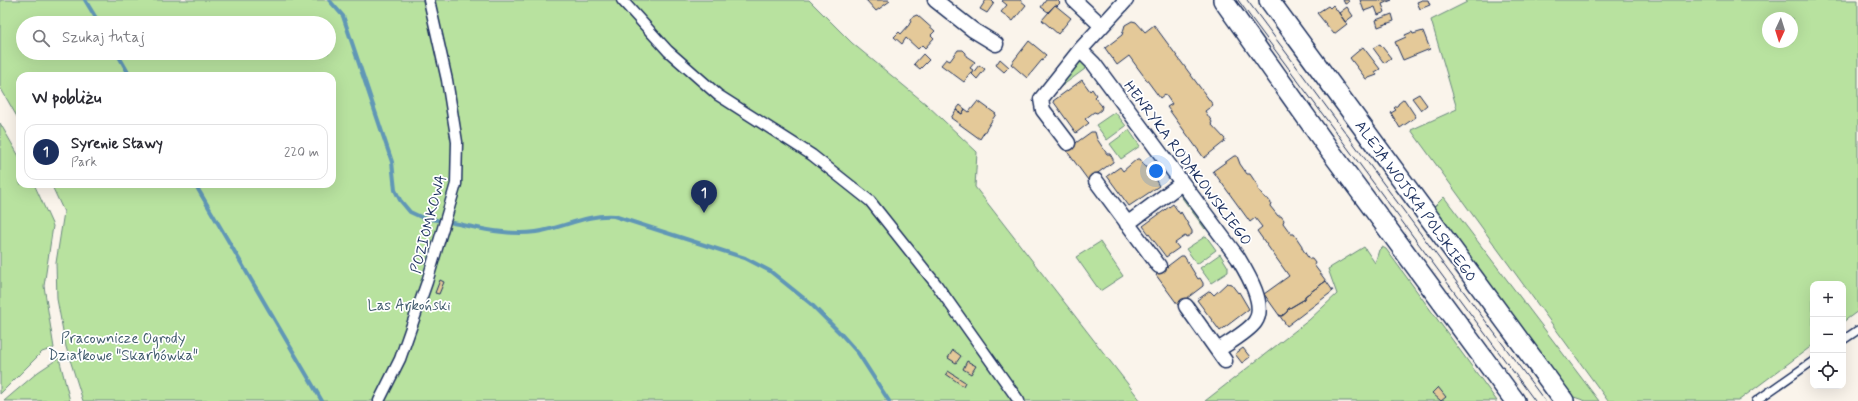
<!DOCTYPE html>
<html lang="pl">
<meta charset="utf-8">
<style>
body{margin:0;font-family:Mynerve,sans-serif;background:#f2f2f3;color:#2b2b33}
.controls{position:absolute;right:12px;bottom:12px;display:grid;overflow:hidden;border-radius:8px;box-shadow:0 4px 16px #0002}
.controls button{width:36px;height:36px;display:grid;place-items:center;padding:0;border:0;border-bottom:1px solid #e1e1e2;background:#fff;color:#2b2b33;font:20px sans-serif}
.compass{position:absolute;left:1762px;top:12px;width:36px;height:36px;border-radius:50%;background:#fff;box-shadow:0 4px 16px #0002;rotate:184deg}
.you{position:absolute;left:1156px;top:171px;width:14px;height:14px;margin:-10px;border:3px solid #fff;border-radius:50%;background:#1a73e8;box-shadow:0 0 0 6px #1a73e833}
.badge{display:grid;place-items:center;width:26px;height:26px;border-radius:50%;background:#1b2f5e;color:#fff;font-size:13px;font-weight:700}
.pin{position:absolute;translate:-50% -33px;filter:drop-shadow(0 1px 2px #0008)}
.pin::after{content:'';position:absolute;top:21px;width:14px;height:12px;background:inherit;clip-path:polygon(0 0,100% 0,50% 100%)}
.list{margin:0;padding:0;list-style:none}
h2{display:flex;justify-content:space-between;align-items:center;height:52px;margin:0;padding:0 16px;font-size:17px}
h2 small{font-size:13px;font-weight:400;color:#7c7c81}
.list li{display:grid;grid-template-columns:26px 1fr auto;gap:12px;align-items:center;box-sizing:border-box;height:56px;margin:0 8px 8px;padding:0 8px;border:1px solid #e1e1e2;border-radius:12px}
.list b{display:block;font-size:15px;white-space:nowrap}
.list p{margin:0;font-size:13px;white-space:nowrap;color:#7c7c81}
.list em{font-size:13px;font-style:normal;color:#7c7c81}
.icon{flex:none;width:22px;height:22px;fill:none;stroke:currentColor;stroke-width:2;stroke-linecap:round;stroke-linejoin:round}
.map{position:relative;flex:none;width:1858px;height:401px;overflow:hidden}
.search{position:absolute;background:#fff;box-shadow:0 4px 16px #0002;left:16px;top:16px;width:320px;height:44px;display:flex;align-items:center;gap:10px;box-sizing:border-box;padding:0 14px;border-radius:22px;color:#7c7c81;font-size:15px}
.panel{position:absolute;background:#fff;box-shadow:0 4px 16px #0002;left:16px;top:72px;width:320px;height:116px;border-radius:12px}
.map>svg:first-child{display:block}
.green{fill:#b8e29f;stroke:#6a887e;fill-rule:evenodd}
.lines{fill:none;stroke-linecap:round;stroke-linejoin:round}
.stream{stroke:#6197b6;stroke-width:4}
.building{fill:#e4c999;stroke:#1b2f5e}
.service-casing{stroke:#1b2f5e;stroke-width:10}
.pedestrian-casing{stroke:#1b2f5e;stroke-width:13}
.minor-casing{stroke:#1b2f5e;stroke-width:17}
.secondary-casing{stroke:#1b2f5e;stroke-width:22}
.service{stroke:#fff;stroke-width:7}
.pedestrian{stroke:#fff;stroke-width:10}
.minor{stroke:#fff;stroke-width:14}
.secondary{stroke:#fff;stroke-width:19}
.tram{stroke:#1b2f5e;stroke-width:1}
.labels{text-anchor:middle;stroke-width:3.5;stroke-linejoin:round;paint-order:stroke}
.street-label{font-size:15px;fill:#1b2f5e;stroke:#fff}
.park-label{font-size:15px;fill:#425c6e;stroke:#fff}
</style>
<div class="map">
<svg width="1858" height="401" viewBox="0 0 1858 401">
<rect width="100%" height="100%" fill="#faf4eb"/>
<filter id="ink" filterUnits="userSpaceOnUse"><feTurbulence type="fractalNoise" baseFrequency=".025" numOctaves="2"/><feDisplacementMap in="SourceGraphic" scale="8" xChannelSelector="R" yChannelSelector="G"/><feConvolveMatrix kernelMatrix="1 2 1 2 8 2 1 2 1" color-interpolation-filters="sRGB"/></filter>
<g filter="url(#ink)">
<path class="green" d="M 0,0 L 809,0 L 852,43 L 926,104 L 977,152 L 975,187 L 1141,401 L 83,401 L 66,347 L 57,299 L 56,263 L 64,212 L 51,184 L 332,184 L 332,76 L 20,76 L 20,122 L 0,87 ZM 23,23 L 329,23 L 329,53 L 23,53 Z
M 1466,0 L 1858,0 L 1858,311 L 1843,322 L 1843,284 L 1813,284 L 1813,345 L 1738,401 L 1608,401 L 1411,130 L 1457,109 L 1431,20 L 1467,2 ZM 1768,18 L 1792,18 L 1792,42 L 1768,42 Z
M 1082,62 L 1089,66 L 1055,91 L 1075,64 Z
M 1115,112 L 1126,126 L 1107,140 L 1096,125 Z
M 0,123 L 20,158 L 20,184 L 34,184 L 53,226 L 44,286 L 54,348 L 42,352 L 0,394 Z
M 1129,130 L 1140,146 L 1121,159 L 1110,144 Z
M 1180,195 L 1184,197 L 1207,227 L 1205,229 Z
M 1444,197 L 1599,401 L 1586,401 L 1568,395 L 1431,210 Z
M 1206,236 L 1216,250 L 1197,264 L 1186,249 Z
M 1100,242 L 1123,276 L 1100,291 L 1076,257 Z
M 1364,247 L 1375,263 L 1379,250 L 1382,247 L 1386,249 L 1497,401 L 1205,401 L 1309,320 L 1337,294 L 1328,269 Z
M 1220,254 L 1228,267 L 1228,272 L 1211,283 L 1200,268 Z
M 59,358 L 70,401 L 4,401 L 38,372 Z"/>
<g class="lines">
<path class="stream" d="M 85,0 L 99,23
M 329,0 L 343,16 L 392,162 L 395,190 L 400,200 L 410,212 L 423,218 L 437,220
M 117,53 L 130,76
M 195,184 L 322,401
M 453,223 C 479,228 508,236 536,232 C 563,228 586,214 614,216 L 745,258 L 770,271 L 811,304 L 841,334 L 858,353 L 889,401"/>
</g>
<path class="building" d="M 866,0 L 889,0 L 890,1 L 876,11 Z
M 986,0 L 991,0 L 994,3 L 987,13 L 980,9 Z
M 1003,0 L 1020,0 L 1026,5 L 1013,21 L 1001,12 L 1007,5 L 1002,1 Z
M 1046,0 L 1057,0 L 1060,3 L 1057,6 L 1055,5 L 1048,12 L 1041,7 Z
M 1343,0 L 1348,0 L 1349,2 L 1345,4 Z
M 1360,0 L 1392,0 L 1382,4 L 1385,12 L 1378,15 L 1375,7 L 1364,11 Z
M 1422,0 L 1428,0 L 1430,5 L 1420,9 L 1417,2 Z
M 1055,5 L 1071,18 L 1058,34 L 1042,20 Z
M 1333,5 L 1347,24 L 1334,34 L 1317,13 L 1328,6 L 1330,8 Z
M 1347,7 L 1353,16 L 1345,22 L 1339,13 Z
M 1392,14 L 1394,21 L 1378,27 L 1376,20 Z
M 917,15 L 935,31 L 931,35 L 934,38 L 925,48 L 922,45 L 918,49 L 906,38 L 902,44 L 894,37 L 899,32 L 901,34 L 909,25 L 912,17 Z
M 1132,21 L 1136,22 L 1145,32 L 1154,25 L 1213,105 L 1205,111 L 1212,122 L 1211,124 L 1225,139 L 1224,142 L 1204,158 L 1167,107 L 1172,104 L 1165,94 L 1160,98 L 1129,56 L 1117,65 L 1105,48 L 1122,35 L 1125,25 Z
M 1423,31 L 1430,49 L 1403,60 L 1395,42 L 1406,37 L 1405,35 L 1412,32 L 1413,34 Z
M 1029,41 L 1046,55 L 1027,78 L 1011,64 Z
M 1380,44 L 1391,58 L 1384,63 L 1373,48 Z
M 1363,47 L 1380,69 L 1375,72 L 1377,75 L 1366,79 L 1350,58 Z
M 958,50 L 963,50 L 966,53 L 966,56 L 975,62 L 970,68 L 973,70 L 964,82 L 941,65 L 946,59 L 950,61 Z
M 923,54 L 929,60 L 920,69 L 914,64 Z
M 1000,59 L 1009,67 L 1004,72 L 996,65 Z
M 979,65 L 985,69 L 977,79 L 972,74 Z
M 1082,80 L 1090,91 L 1092,89 L 1096,95 L 1094,97 L 1102,106 L 1101,110 L 1097,113 L 1094,112 L 1085,119 L 1089,123 L 1076,133 L 1053,101 Z
M 1419,94 L 1427,105 L 1421,110 L 1412,98 Z
M 1404,99 L 1416,117 L 1400,128 L 1391,113 L 1396,110 L 1394,108 L 1398,105 L 1398,104 Z
M 978,101 L 996,114 L 980,139 L 951,118 L 956,110 L 962,114 L 965,109 L 969,112 Z
M 960,105 L 965,109 L 962,114 L 956,110 Z
M 1091,132 L 1095,132 L 1097,139 L 1107,154 L 1110,154 L 1113,159 L 1113,162 L 1088,180 L 1066,150 Z
M 1234,156 L 1237,156 L 1240,164 L 1247,174 L 1250,174 L 1258,186 L 1258,189 L 1265,198 L 1268,199 L 1271,203 L 1270,206 L 1278,216 L 1281,216 L 1284,220 L 1283,223 L 1291,234 L 1294,234 L 1302,246 L 1302,248 L 1309,259 L 1312,259 L 1315,263 L 1314,265 L 1326,281 L 1305,296 L 1305,299 L 1288,309 L 1287,312 L 1282,316 L 1279,315 L 1264,294 L 1289,276 L 1257,231 L 1262,227 L 1255,218 L 1250,222 L 1213,171 Z
M 1137,159 L 1140,159 L 1147,169 L 1149,168 L 1159,186 L 1129,206 L 1107,176 L 1120,167 L 1123,171 Z
M 1173,204 L 1180,214 L 1181,212 L 1192,231 L 1192,234 L 1187,237 L 1185,236 L 1175,243 L 1179,248 L 1166,257 L 1143,226 Z
M 1181,256 L 1184,256 L 1198,279 L 1200,278 L 1203,283 L 1203,286 L 1178,305 L 1156,275 Z
M 440,280 L 444,282 L 439,294 L 435,293 Z
M 1326,281 L 1333,291 L 1287,326 L 1279,315 L 1282,316 L 1287,312 L 1288,309 L 1305,299 L 1305,296 Z
M 1227,283 L 1231,284 L 1238,293 L 1239,292 L 1249,309 L 1220,331 L 1197,300 L 1210,291 L 1214,295 Z
M 1243,348 L 1250,357 L 1242,363 L 1235,354 Z
M 953,350 L 961,356 L 956,363 L 948,358 Z
M 967,361 L 976,366 L 971,374 L 963,369 Z
M 948,371 L 965,382 L 963,386 L 946,374 Z
M 1438,387 L 1446,397 L 1441,401 L 1432,393 Z"/>
<g class="lines">
<g class="service-casing">
<path id="service" d="M 1843,340 L 1858,330
M 1756,401 L 1813,361"/>
</g>
<g class="pedestrian-casing">
<path id="pedestrian" d="M 622,0 L 668,51 L 718,95 L 812,155 L 870,201 L 936,284 L 1019,401
M 379,401 L 400,359 L 427,282 L 456,184 L 457,142 L 447,80 L 429,0"/>
</g>
<g class="minor-casing">
<path id="minor" d="M 935,0 L 973,30 L 996,44
M 1074,0 L 1102,26
M 1126,0 L 1080,50 L 1094,64 L 1238,258 C 1247,273 1267,305 1255,322 C 1248,332 1228,343 1218,350
M 1068,143 L 1043,110 L 1041,99 L 1080,50
M 1096,181 L 1159,266
M 1127,224 L 1182,183
M 1186,306 L 1225,361"/>
</g>
<g class="secondary-casing">
<path id="secondary" d="M 1223,0 L 1328,148 L 1515,401
M 1269,0 L 1564,401"/>
</g>
<use href="#service" class="service"/>
<use href="#pedestrian" class="pedestrian"/>
<use href="#minor" class="minor"/>
<use href="#secondary" class="secondary"/>
<path class="tram" d="M 1238,0 L 1535,401
M 1247,0 L 1545,401"/>
</g>
</g>
<g class="labels">
<g class="street-label">
<text transform="translate(1188 163) rotate(53)" y="5">HENRYKA RODAKOWSKIEGO</text>
<text transform="translate(1416 201) rotate(54)" y="5">ALEJA WOJSKA POLSKIEGO</text>
<text transform="translate(428 224) rotate(-75)" y="5">POZIOMKOWA</text>
</g>
<g class="park-label">
<text x="409" y="310">Las Arkoński</text>
<text x="123" y="343">Pracownicze Ogrody<tspan x="123" dy="17">Działkowe "Skarbówka"</tspan></text>
</g>
</g>
</svg>
<div class="controls">
<button>+</button>
<button>−</button>
<button><svg class="icon" aria-label="locate" viewBox="0 0 24 24"><circle cx="12" cy="12" r="6"/><path d="M12 2v4M12 18v4M2 12h4M18 12h4"/></svg></button>
</div>
<svg class="compass" viewBox="-18 -18 36 36"><path d="M0-13l5 13h-10z" fill="#e53935"/><path d="M0 13l5-13h-10z" fill="#7c7c81"/></svg>
<div class="you"></div>
<div class="pin badge" style="left:704px;top:213px">1</div>
<div class="search"><svg class="icon" aria-label="search" viewBox="0 0 24 24"><circle cx="10" cy="10" r="6"/><path d="M15 15l6 6"/></svg>Szukaj tutaj</div>
<section class="panel">
<h2>W pobliżu<small></small></h2>
<ul class="list">
<li><span class="badge">1</span><div><b>Syrenie Stawy</b><p>Park</p></div><em>220 m</em></li>
</ul>
</section>
</div>
